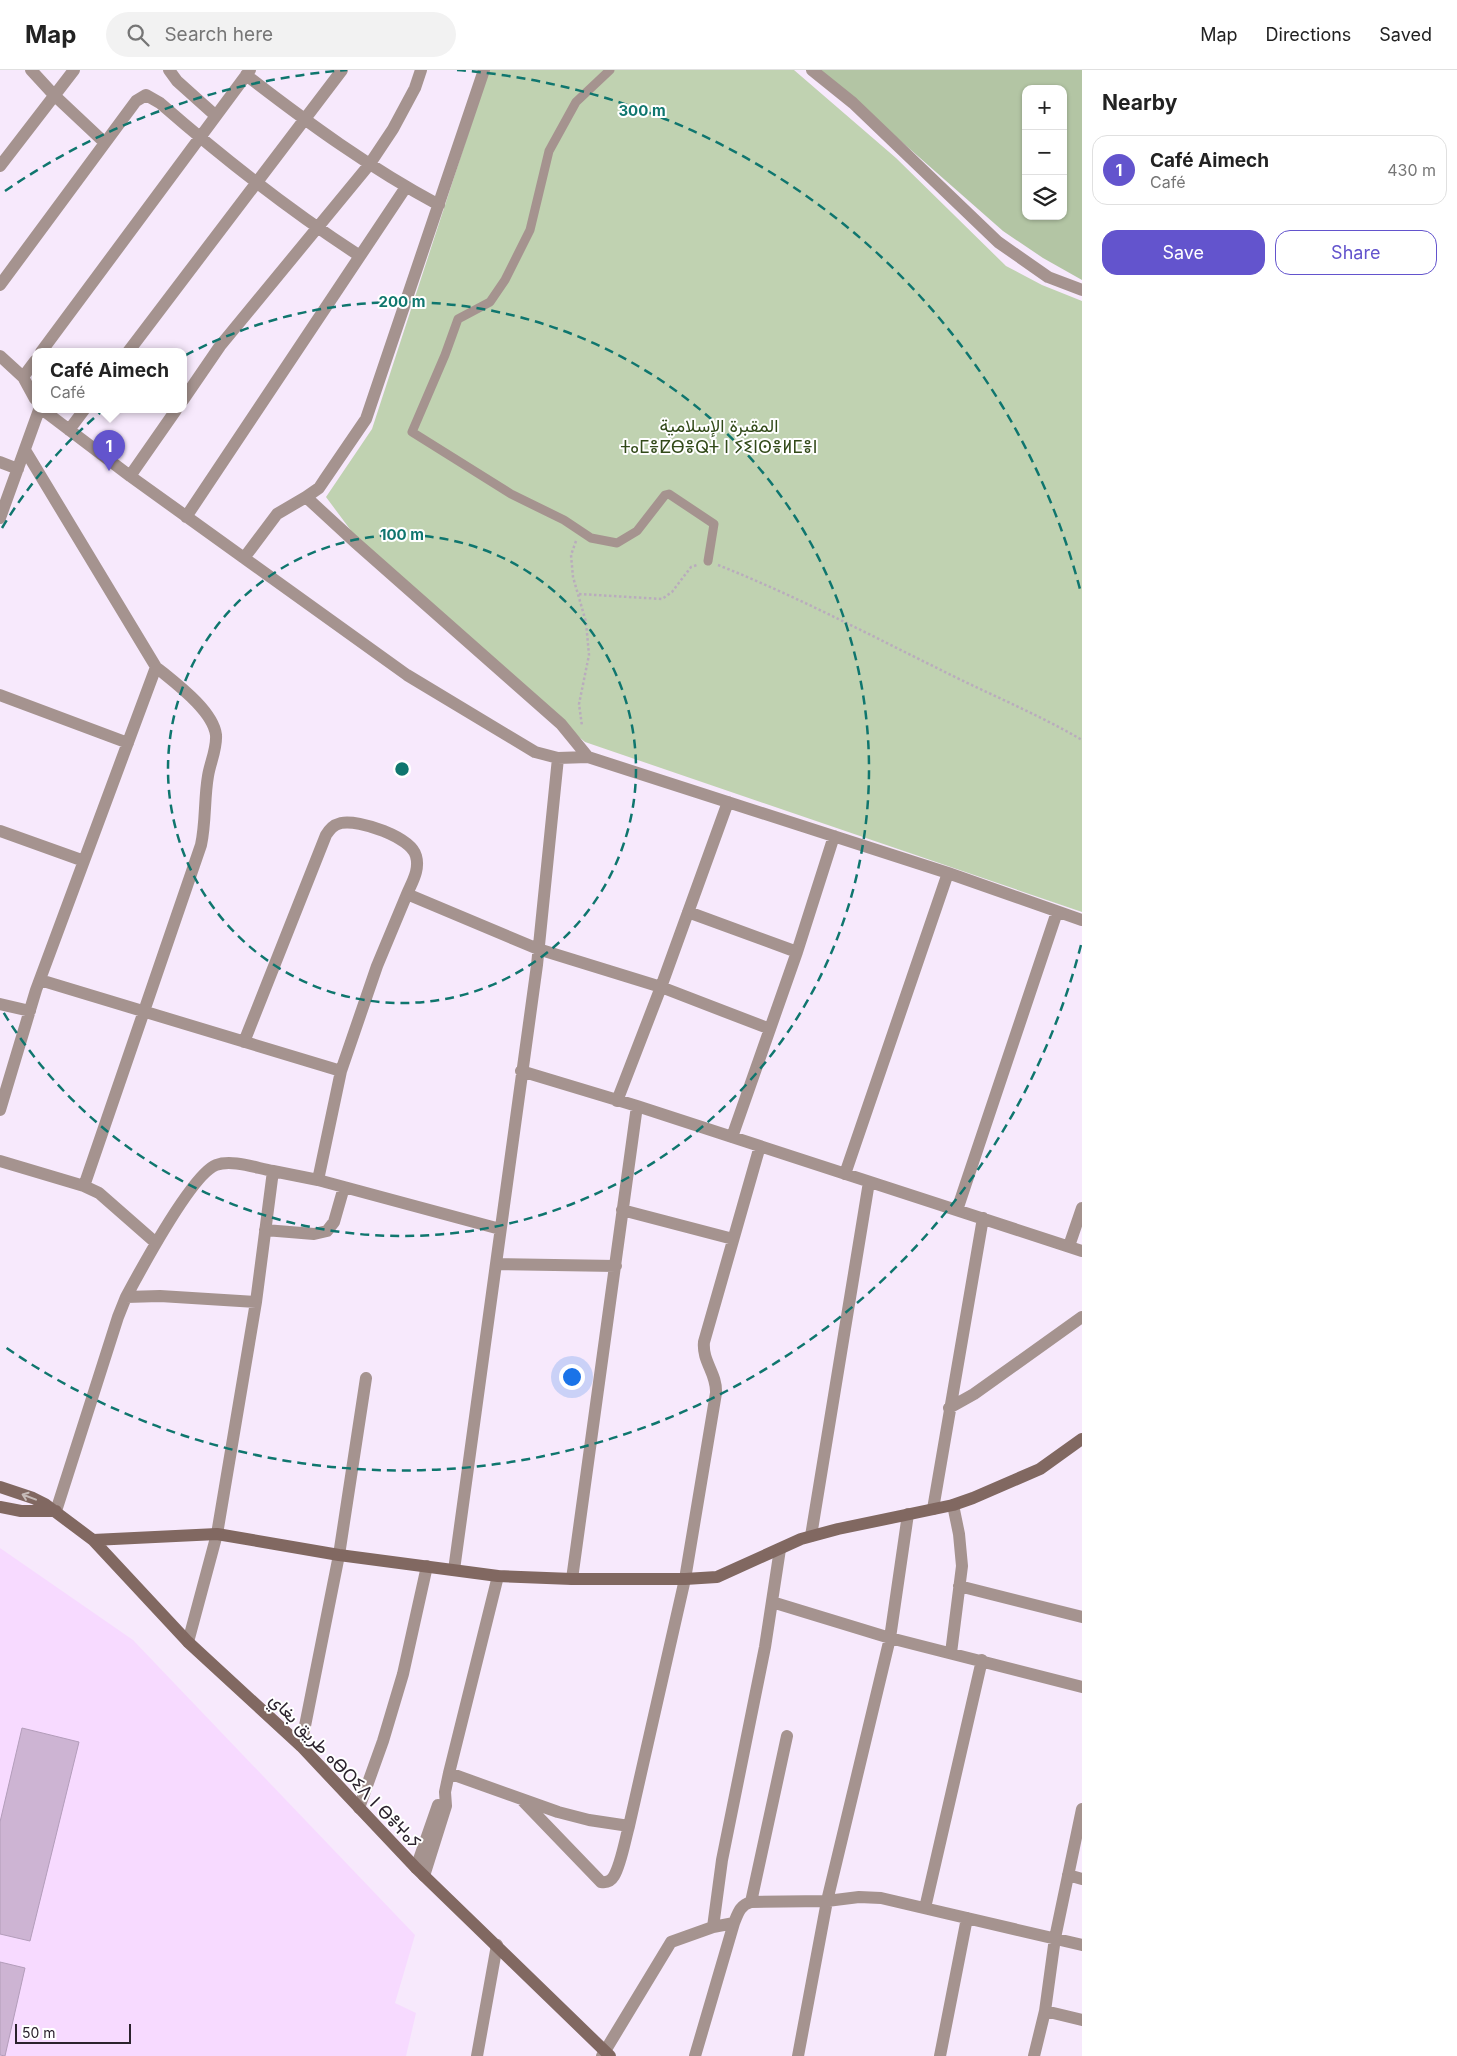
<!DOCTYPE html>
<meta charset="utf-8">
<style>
body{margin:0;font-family:Inter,Vazirmatn,"Noto Sans Tifinagh",sans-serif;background:#f2f2f2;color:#222}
.controls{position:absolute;right:15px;top:15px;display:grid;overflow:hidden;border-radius:10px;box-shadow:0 1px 4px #0004}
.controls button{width:45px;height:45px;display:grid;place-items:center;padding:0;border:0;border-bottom:1px solid #e0e0e0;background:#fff;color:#222;font:25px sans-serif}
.scale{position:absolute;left:15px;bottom:12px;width:116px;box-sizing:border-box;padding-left:5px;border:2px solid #2b222d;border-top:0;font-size:14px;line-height:18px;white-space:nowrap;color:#2b222d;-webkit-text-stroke:4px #fff;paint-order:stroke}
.you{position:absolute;left:571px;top:1306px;width:18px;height:18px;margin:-12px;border:4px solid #fff;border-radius:50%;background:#1a73e8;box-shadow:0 0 0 8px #1a73e833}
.badge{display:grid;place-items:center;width:32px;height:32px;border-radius:50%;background:#6354cd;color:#fff;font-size:16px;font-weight:700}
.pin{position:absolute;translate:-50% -41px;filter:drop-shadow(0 1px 2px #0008)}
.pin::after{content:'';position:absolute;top:26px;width:18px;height:15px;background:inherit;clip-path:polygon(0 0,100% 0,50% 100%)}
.popup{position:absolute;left:32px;top:278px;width:155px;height:65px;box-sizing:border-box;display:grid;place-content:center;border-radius:10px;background:#fff;filter:drop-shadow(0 1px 4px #0005);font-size:16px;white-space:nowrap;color:#767676}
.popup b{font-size:19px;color:#222}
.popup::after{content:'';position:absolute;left:50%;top:100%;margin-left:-10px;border:10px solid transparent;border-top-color:#fff}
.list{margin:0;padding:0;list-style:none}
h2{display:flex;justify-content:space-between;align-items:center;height:65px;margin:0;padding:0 20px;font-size:21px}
h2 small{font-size:16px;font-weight:400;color:#767676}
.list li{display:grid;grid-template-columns:32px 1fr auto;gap:15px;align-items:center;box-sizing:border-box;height:70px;margin:0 10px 10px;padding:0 10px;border:1px solid #e0e0e0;border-radius:15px}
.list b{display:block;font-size:19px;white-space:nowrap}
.list p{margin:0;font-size:16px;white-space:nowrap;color:#767676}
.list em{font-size:16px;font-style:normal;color:#767676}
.actions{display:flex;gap:10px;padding:15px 20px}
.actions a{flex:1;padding:11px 0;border:1px solid #6354cd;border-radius:15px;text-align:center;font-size:18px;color:#6354cd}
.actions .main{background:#6354cd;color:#fff}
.icon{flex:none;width:28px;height:28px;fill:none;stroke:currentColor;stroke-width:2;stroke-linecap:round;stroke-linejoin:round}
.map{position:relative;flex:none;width:1082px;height:1986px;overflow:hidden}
header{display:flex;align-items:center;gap:30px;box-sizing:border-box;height:70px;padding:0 25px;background:#fff;border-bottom:1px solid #e0e0e0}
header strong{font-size:24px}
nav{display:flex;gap:28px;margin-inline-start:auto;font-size:18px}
.search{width:350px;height:45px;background:#f2f2f2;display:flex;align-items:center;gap:12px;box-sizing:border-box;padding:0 18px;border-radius:28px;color:#767676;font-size:19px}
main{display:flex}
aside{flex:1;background:#fff}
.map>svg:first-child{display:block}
.built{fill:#f7daff}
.green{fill:#c0d2b1}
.forest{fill:#b3c5a4;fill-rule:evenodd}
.building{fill:#cdb4d3;stroke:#b39dba}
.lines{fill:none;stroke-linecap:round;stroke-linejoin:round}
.path{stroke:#b9acbd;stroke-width:2.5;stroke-dasharray:2.5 2.5;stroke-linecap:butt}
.lane{stroke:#a5938f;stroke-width:9}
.street{stroke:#a5938f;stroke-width:12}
.secondary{stroke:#816861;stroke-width:12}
.oneway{stroke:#c6bbb8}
.ring{fill:none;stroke:#0f766e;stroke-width:2.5;stroke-dasharray:9 6}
.labels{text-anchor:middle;stroke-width:4;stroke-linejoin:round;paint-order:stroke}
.park-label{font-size:18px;fill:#324a19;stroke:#fff}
.street-label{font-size:18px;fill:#2b222d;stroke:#fff}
.centre{fill:#0f766e;stroke:#fff;stroke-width:2.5}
.ring-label{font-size:15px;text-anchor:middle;font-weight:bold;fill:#0f766e;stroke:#fff;stroke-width:4;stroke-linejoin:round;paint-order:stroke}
</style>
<header>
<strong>Map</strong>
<div class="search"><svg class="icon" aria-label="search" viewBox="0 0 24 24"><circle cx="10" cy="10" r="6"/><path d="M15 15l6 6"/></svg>Search here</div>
<nav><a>Map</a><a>Directions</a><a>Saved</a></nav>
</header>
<main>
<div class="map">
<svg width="1082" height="1986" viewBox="0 0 1082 1986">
<rect width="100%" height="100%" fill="#f7e9fc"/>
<path class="built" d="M 0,1478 L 133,1570 L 415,1865 L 395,1933 L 416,1943 L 406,1986 L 0,1986 Z"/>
<path class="green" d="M 489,0 L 794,0 L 896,88 L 1006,196 L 1042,215 L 1082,231 L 1082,842 L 585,672 L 491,594 L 361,474 L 326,427 L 372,359 Z"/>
<path class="forest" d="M 820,0 L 1082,0 L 1082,210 L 1043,188 L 1003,161 ZM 1026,19 L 1063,19 L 1063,146 L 1026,146 Z"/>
<path class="building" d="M 22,1658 L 79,1672 L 30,1871 L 0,1864 L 0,1752 Z
M 0,1892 L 25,1898 L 5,1986 L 0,1985 Z"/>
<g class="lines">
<path class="path" d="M 576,471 L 571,485 L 573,507 L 586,552 L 589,585 L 579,634 L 582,656
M 718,495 C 794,525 866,563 939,599 C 986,623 1036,643 1082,670
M 579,524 L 662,529 L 672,522 L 691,497 L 697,495"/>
<path class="lane" d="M 610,0 L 576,32 L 549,81 L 530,160 L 505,210 L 490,232 L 458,249 L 445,285 L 412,362 L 511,424 L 564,450 L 591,468 L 617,473 L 637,461 L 665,425 L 669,424 L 714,454 L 708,491"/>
<path class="street" d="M 31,0 L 54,25 L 104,72
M 169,0 L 177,11 L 216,46
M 484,0 L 366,349 L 325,409 L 319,418 L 306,427 L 356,473 L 561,654 L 588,687
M 812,0 L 853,33 L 998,172 L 1048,207 L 1082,220
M 246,5 C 308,53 370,98 439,135
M 0,96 L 74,0
M 0,215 L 136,31 L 146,25 L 160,33 C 223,88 289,140 360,186
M 41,282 L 250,0
M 128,282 L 342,0
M 0,286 L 23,307 L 35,329
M 23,307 L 35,291
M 183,330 L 220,276 L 369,95 L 393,59 L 415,18 L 421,0
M 43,340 L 130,406 L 407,605 L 535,682 L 558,688 L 588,687 L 948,803 L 1082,850
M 69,360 L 84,340
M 0,392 L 18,399
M 130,406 L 176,340
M 186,447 L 406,117
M 0,448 L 39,340
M 244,488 L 277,444 L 306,427
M 0,625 L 128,673
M 0,761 L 84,791
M 688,842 L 797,882
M 40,910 L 341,1001 L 318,1110
M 0,934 L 30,941
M 244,972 L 326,765 C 330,759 333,755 341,753 C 359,749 411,767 416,786 C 420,800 412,812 407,824
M 341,1001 L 377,896 L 407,824 L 538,879 L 661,917 L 770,959
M 521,1001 L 637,1036 L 1082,1181
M 617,1031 L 661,917 L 728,732
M 0,1040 L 36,920 L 156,597 L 25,380
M 732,1067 L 797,882 L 834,766
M 0,1091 L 84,1116 L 99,1123 L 156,1173
M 845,1104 L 948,803
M 84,1116 L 201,775 C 206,752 204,729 208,706 C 210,693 217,679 216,665 C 213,640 174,612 156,597
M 622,1140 L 733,1169
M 957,1140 L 1057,842
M 265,1160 L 314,1164 L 327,1161 L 334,1152 L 344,1117
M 1069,1176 L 1082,1138
M 496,1194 L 616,1196
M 126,1227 C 140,1201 192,1104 216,1095 C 232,1089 256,1098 273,1101
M 949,1338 L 974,1324 L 1082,1247
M 933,1439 L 983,1148
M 56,1441 L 118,1247 L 126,1227 L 160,1226 L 256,1232
M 811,1466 L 869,1112
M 454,1500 L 537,895 L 558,688
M 572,1509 L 637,1036
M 959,1516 L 1082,1547
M 772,1532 L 890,1568 L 1082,1617
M 188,1572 L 217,1464 L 256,1232 L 273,1101 L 318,1110 L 500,1159
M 951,1583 L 962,1496 L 959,1464 L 953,1435
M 301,1676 L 339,1485 L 366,1308
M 449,1703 L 558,1742 L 589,1750 L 629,1756 L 685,1509 L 716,1323 C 717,1303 702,1292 704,1272 L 760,1076
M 523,1731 L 601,1812 C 607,1813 611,1811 614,1806 C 621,1794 625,1770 629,1756
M 359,1738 L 383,1671 L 403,1604 L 427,1496
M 416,1798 L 438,1735
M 1068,1805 L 1082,1809
M 424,1806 L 446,1736 L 445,1722 L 449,1703 L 498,1506
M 751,1832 L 787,1666
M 925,1838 L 982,1590
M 713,1857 L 722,1790 L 765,1577 L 780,1479
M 1045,1941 L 1082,1950
M 477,1986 L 497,1875
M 602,1986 L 671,1872 L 713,1857 L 734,1853 C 738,1843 740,1835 751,1832 L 827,1831 L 859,1827 L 881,1828 L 1082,1875
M 695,1986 L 734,1853
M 798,1986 L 827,1831 L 890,1568 L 908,1444
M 940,1986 L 967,1848
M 1034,1986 L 1045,1941 L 1055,1868 L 1082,1739"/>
<path class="secondary" d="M 0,1417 L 33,1428 L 45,1434 L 93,1470 L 188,1572 L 301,1676 L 416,1798 L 610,1986
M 0,1437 L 21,1441 L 56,1441
M 93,1470 L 217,1464 L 339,1485 L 498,1506 L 572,1509 L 685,1509 L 717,1507 L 801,1469 L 838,1459 L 953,1435 L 973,1428 L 1040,1399 L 1082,1369"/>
</g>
<defs><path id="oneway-shaft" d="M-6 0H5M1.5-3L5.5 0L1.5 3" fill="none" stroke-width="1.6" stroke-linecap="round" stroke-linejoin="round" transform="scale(1.25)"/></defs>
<use class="oneway" href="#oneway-shaft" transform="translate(29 1427) rotate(-159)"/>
<g class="ring">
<circle cx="402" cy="699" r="234"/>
<path d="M2 458A467 467 0 1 1 2 940"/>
<path d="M1081 875A701 701 0 0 1 5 1277M5 121A701 701 0 0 1 347 0M457 0A701 701 0 0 1 1081 523"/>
</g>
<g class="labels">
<g class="park-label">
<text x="719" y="362">المقبرة الإسلامية<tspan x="719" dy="21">ⵜⴰⵎⴻⵇⴱⴻⵕⵜ ⵏ ⵢⵉⵏⵙⴻⵍⵎⴻⵏ</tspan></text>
</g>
<g class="street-label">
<text transform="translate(345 1701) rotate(46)" y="6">طريق بغاي ⴰⴱⵔⵉⴷ ⵏ ⴱⴻⵖⴰⵢ</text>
</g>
</g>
<circle cx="402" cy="699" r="8" class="centre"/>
<g class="ring-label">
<text x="642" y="46">300 m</text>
<text x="402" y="237">200 m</text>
<text x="402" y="470">100 m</text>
</g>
</svg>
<div class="controls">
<button>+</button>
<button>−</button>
<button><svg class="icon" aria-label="layers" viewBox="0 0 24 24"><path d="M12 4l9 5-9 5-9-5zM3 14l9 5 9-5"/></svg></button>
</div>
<div class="scale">50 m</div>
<div class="you"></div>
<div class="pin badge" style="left:109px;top:401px">1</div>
<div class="popup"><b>Café Aimech</b>Café</div>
</div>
<aside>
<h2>Nearby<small></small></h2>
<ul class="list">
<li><span class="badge">1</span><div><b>Café Aimech</b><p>Café</p></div><em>430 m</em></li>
</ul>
<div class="actions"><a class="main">Save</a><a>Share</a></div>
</aside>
</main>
